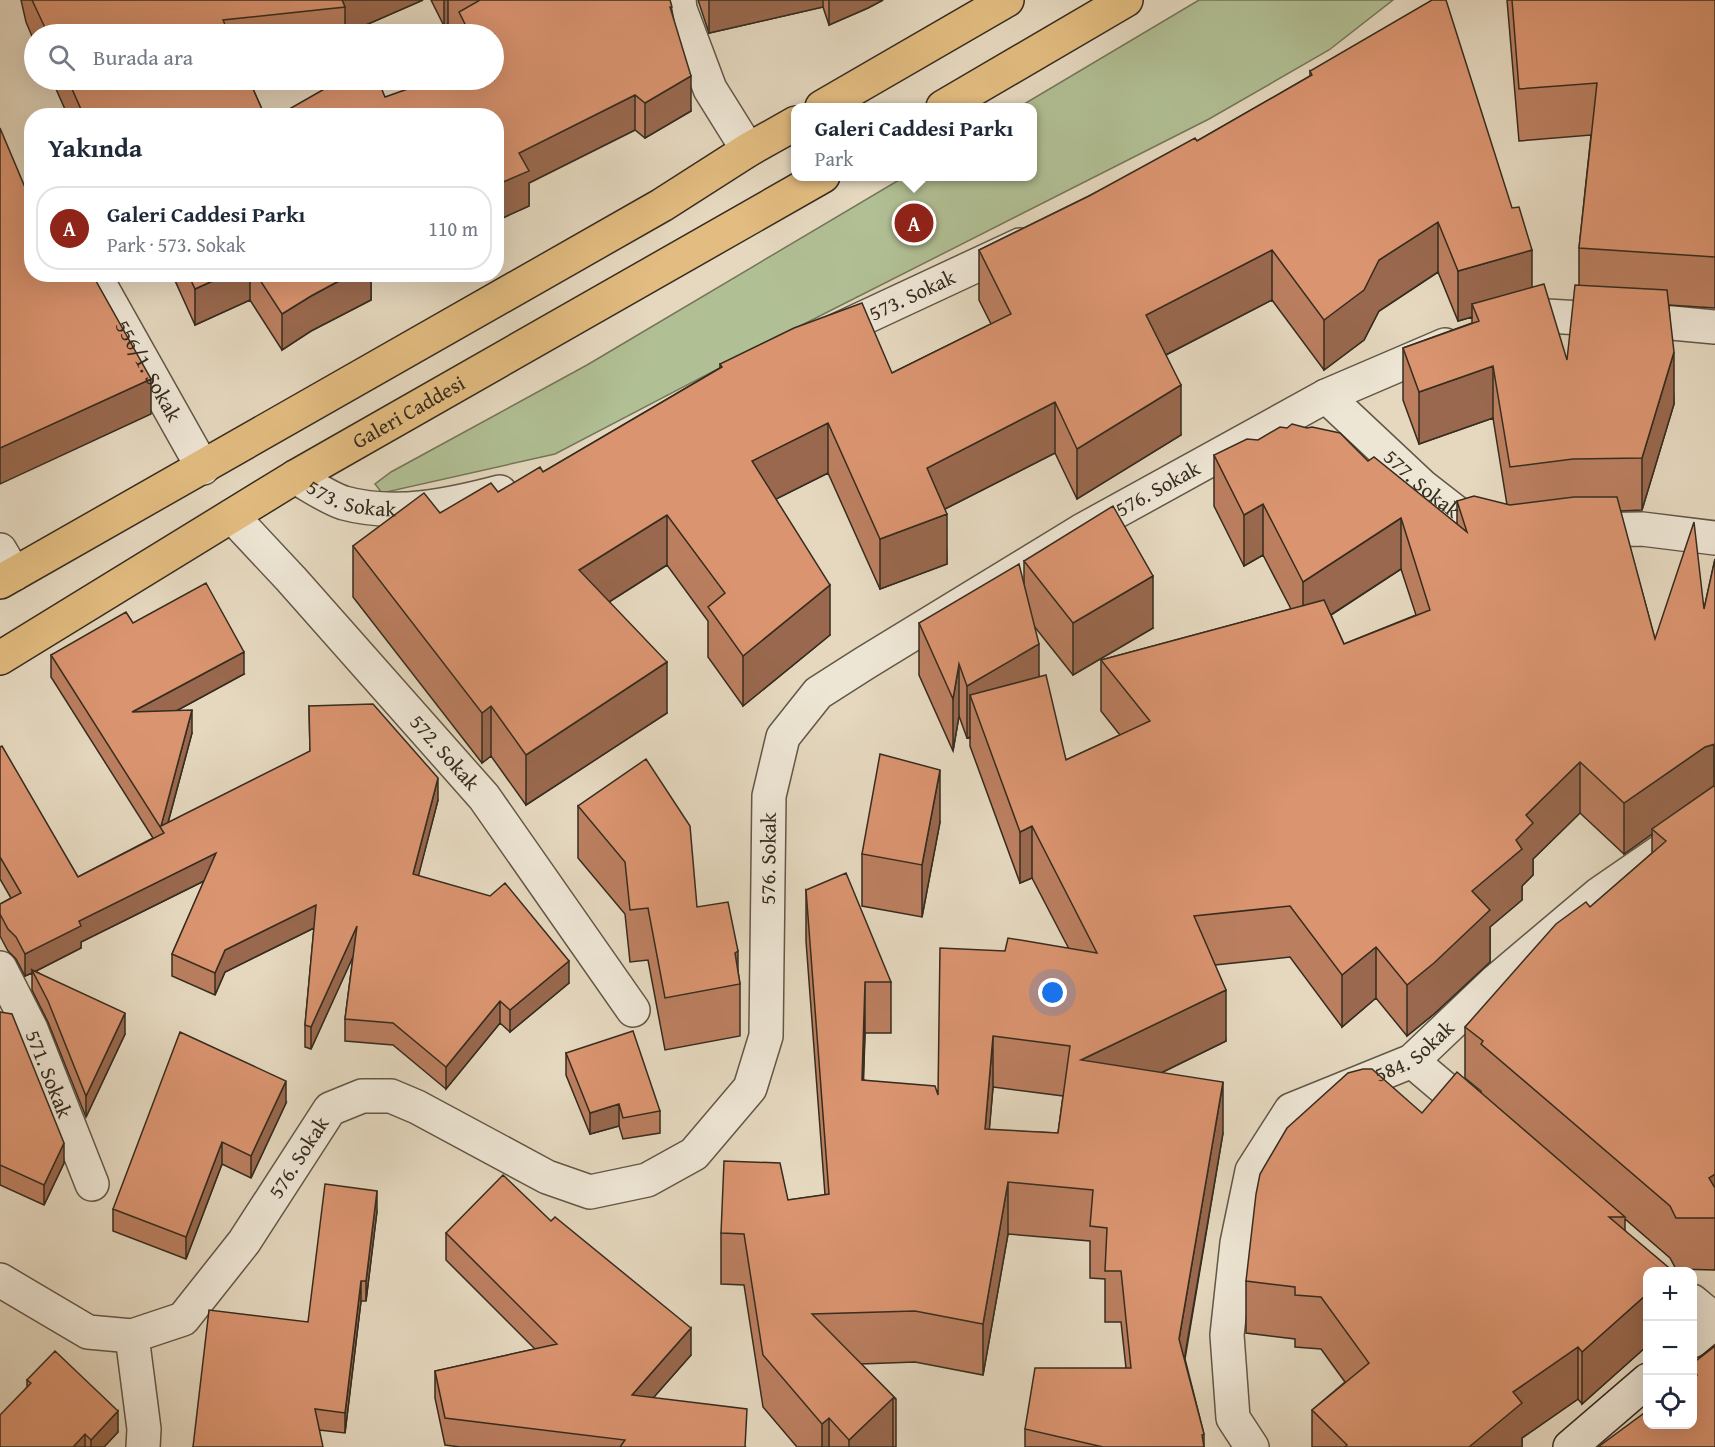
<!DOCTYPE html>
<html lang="tr">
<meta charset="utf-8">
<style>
body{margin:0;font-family:"Gentium Book Plus",serif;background:#f6f6f7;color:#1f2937}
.controls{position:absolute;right:18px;bottom:18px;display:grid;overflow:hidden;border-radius:12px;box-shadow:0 6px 24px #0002}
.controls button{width:54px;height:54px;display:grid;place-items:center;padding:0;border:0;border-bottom:2px solid #e0e1e3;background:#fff;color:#1f2937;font:30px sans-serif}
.you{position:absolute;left:1053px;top:993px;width:21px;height:21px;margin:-15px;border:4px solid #fff;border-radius:50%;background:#1a73e8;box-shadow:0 0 0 9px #1a73e833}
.badge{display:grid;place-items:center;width:39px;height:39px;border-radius:50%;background:#8f2418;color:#fff;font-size:20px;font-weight:700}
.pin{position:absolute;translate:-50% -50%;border:3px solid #fff;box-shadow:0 2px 6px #0006}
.popup{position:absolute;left:791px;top:103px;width:246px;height:78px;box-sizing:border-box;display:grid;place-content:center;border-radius:12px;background:#fff;filter:drop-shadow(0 2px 4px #0005);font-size:20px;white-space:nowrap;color:#747a83}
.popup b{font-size:22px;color:#1f2937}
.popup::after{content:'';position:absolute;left:50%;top:100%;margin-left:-12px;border:12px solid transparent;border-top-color:#fff}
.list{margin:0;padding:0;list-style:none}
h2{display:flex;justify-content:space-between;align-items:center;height:78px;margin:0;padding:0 24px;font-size:26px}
h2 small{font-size:20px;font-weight:400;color:#747a83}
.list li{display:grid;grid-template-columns:39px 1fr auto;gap:18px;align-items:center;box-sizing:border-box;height:84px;margin:0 12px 12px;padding:0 12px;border:2px solid #e0e1e3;border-radius:24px}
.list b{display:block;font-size:22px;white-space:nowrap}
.list p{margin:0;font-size:20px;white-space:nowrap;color:#747a83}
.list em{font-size:20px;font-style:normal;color:#747a83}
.icon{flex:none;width:33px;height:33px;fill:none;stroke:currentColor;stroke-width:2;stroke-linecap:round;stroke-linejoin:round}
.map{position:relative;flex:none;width:1715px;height:1447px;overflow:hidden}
.search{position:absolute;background:#fff;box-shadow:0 6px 24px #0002;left:24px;top:24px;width:480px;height:66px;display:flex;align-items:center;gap:15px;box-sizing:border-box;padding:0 21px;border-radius:33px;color:#747a83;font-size:22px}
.panel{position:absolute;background:#fff;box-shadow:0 6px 24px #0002;left:24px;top:108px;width:480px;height:174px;border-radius:24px}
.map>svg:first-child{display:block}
.green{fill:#b1bf94;stroke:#74765a;stroke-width:1.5}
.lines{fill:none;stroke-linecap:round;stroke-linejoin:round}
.street-casing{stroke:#625747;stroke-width:36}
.secondary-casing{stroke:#362c1f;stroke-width:36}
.primary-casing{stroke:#362c1f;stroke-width:36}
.street{stroke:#eee6d5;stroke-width:33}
.secondary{stroke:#eee6d5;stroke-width:33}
.primary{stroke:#e2bc80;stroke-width:33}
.wall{fill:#bb7f60;stroke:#362c1f;stroke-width:1.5;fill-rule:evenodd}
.shaded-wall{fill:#99684e;stroke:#362c1f;stroke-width:1.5}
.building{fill:#da9470;stroke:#362c1f;stroke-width:1.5;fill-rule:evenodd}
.labels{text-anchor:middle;stroke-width:4.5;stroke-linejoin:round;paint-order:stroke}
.street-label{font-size:21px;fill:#362c1f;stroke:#eee6d5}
</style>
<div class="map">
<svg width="1715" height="1447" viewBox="0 0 1715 1447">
<rect width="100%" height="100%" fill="#e5d8bf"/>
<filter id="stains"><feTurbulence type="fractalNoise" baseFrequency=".00333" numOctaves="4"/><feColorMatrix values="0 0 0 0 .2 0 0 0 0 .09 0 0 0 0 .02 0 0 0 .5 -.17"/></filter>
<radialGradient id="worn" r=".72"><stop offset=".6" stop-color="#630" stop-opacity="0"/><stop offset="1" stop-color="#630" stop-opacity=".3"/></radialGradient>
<path class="green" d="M 1199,0 L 1393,0 L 1329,50 L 1209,119 L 798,327 L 555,454 L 382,493 L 375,484 L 391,472 L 587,365 L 904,177 L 1032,176 L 1032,107 L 1019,107 Z"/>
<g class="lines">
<g class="street-casing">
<g id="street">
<path d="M 679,0 L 680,9 L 710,89 L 748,150"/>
<path id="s1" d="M 94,274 L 203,468"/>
<path d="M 1512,326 L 1546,316 L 1672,323 L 1715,327"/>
<path id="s2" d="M 827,335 L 1020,245"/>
<path id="s3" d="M 1326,396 L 1422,486 L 1476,528 L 1496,535"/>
<path id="s4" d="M 295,477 C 310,485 328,498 344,503 C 395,517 451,505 500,492"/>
<path id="s5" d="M 232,516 L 291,579 L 484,797 L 633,1010"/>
<path d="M 1579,530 L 1642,529 L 1715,538"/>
<path d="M 0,550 L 14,574"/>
<path id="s6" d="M 0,968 L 31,1029 L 92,1184"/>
<path d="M 1412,1061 L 1477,1116"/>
<path id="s7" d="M 0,1280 L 88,1332 L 132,1336 L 183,1319 L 244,1242 L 330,1109 L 362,1096 L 391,1096 L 417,1107 L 547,1177 L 590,1192 L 647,1180 L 694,1154 L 750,1088 L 766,1036 L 769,796 L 783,737 L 818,693 L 865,663 L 1081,531 L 1326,396 L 1445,345"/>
<path d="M 1692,1301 L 1715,1320"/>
<path d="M 132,1336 L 144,1429 L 143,1447"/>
<path id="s8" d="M 1252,1447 L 1233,1418 L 1227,1335 L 1237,1243 L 1252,1171 L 1291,1110 L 1412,1061 L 1496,981 L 1599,894 L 1715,814"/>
</g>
</g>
<g class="secondary-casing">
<path id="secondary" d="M 1692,1341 L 1715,1322
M 1570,1447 L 1648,1380"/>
</g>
<g class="primary-casing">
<g id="primary">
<path d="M 822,107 L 1007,0"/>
<path d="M 943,107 L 1126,0"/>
<path d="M 0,582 L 662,205 L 748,150 L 796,123"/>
<path id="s9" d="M 0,658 L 295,477 L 823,176"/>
</g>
</g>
<use href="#street" class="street"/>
<use href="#secondary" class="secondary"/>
<use href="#primary" class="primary"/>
</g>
<path class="wall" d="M 21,0 L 423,0 L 345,34 L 34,34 L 34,41 L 26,22 Z
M 431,0 L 670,0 L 691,111 L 645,138 L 635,130 L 529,183 L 529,206 L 496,221 L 496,116 L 385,97 L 494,80 L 494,34 L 459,34 L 459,29 L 450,30 L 448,24 L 444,26 Z
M 698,0 L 883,0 L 868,8 L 829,25 L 823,7 L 709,33 Z
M 1507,0 L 1715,0 L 1715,308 L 1669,305 L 1674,404 L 1642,510 L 1620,511 L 1655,639 L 1704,609 L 1715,559 L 1715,1270 L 1676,1269 L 1670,1258 L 1625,1219 L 1625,1230 L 1647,1272 L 1647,1346 L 1582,1404 L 1578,1399 L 1522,1438 L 1522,1447 L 1312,1447 L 1312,1410 L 1345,1382 L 1321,1349 L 1295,1347 L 1295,1339 L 1246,1333 L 1246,1281 L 1422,1113 L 1481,1093 L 1481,1091 L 1465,1078 L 1465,1027 L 1590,907 L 1652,853 L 1652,834 L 1624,854 L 1580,813 L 1533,859 L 1533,875 L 1522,886 L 1522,900 L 1490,927 L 1490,962 L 1434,1014 L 1407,1036 L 1376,998 L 1342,1027 L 1290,957 L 1215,965 L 1226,1041 L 1161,1073 L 1223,1133 L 1185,1359 L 1204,1434 L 1204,1447 L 1025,1447 L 1025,1429 L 1126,1368 L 1121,1322 L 1105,1322 L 1105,1279 L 1090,1278 L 1090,1241 L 1008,1234 L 983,1375 L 915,1362 L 861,1364 L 896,1399 L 896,1447 L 797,1447 L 763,1407 L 744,1285 L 721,1284 L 721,1233 L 788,1200 L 825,1195 L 806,941 L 806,890 L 891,982 L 891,1033 L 865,1033 L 863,1080 L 938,1095 L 1005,951 L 1069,949 L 1032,878 L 1020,883 L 970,746 L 970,737 L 967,738 L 959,716 L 953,751 L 919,675 L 919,623 L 1024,585 L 1024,561 L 1153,628 L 1073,675 L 1034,626 L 1039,677 L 1066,760 L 1120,735 L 1101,711 L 1101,660 L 1291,609 L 1263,555 L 1244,566 L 1214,506 L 1214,455 L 1368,461 L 1457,524 L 1457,501 L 1507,505 L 1493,418 L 1419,444 L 1403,400 L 1403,348 L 1472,323 L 1472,317 L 1458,321 L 1438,272 L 1379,311 L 1364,340 L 1324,370 L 1272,300 L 1166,355 L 1181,435 L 1077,499 L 1055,453 L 945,509 L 947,564 L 880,589 L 828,473 L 776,499 L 830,635 L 743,706 L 708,657 L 708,621 L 667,565 L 609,602 L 667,713 L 526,805 L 491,756 L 482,763 L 353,597 L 353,546 L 440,513 L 498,492 L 543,472 L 720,368 L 720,364 L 892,373 L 991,324 L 979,300 L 979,250 L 1089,196 L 1197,141 L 1310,76 L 1310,71 L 1532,287 L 1567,360 L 1579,285 L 1579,248 L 1591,135 L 1519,141 ZM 1401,569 L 1416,615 L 1344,644 L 1331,615 ZM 993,1087 L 1063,1096 L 1058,1133 L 989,1130 Z
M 52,80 L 249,80 L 265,116 L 68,116 Z
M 172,274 L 371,274 L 371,300 L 311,331 L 282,350 L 250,300 L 195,325 Z
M 133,623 L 244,674 L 176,711 L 192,733 L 168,823 L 310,752 L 309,706 L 438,800 L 418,876 L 569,983 L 510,1032 L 500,1023 L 446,1089 L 393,1045 L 345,1041 L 345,1019 L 353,956 L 311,1049 L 305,1047 L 305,1025 L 314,928 L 225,972 L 215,995 L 172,976 L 172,954 L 204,881 L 81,942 L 81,948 L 36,971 L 125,1034 L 86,1117 L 48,1022 L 32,990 L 32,973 L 25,976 L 16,959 L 8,951 L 0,936 L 0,904 L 11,898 L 0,879 L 0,747 L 78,877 L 153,838 L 51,677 L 51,655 Z
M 578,806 L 697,907 L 738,971 L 740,984 L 740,1036 L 665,1050 L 648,960 L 630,962 L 625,914 L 578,858 Z
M 940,822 L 922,917 L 862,906 L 862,854 Z
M 0,1012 L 64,1163 L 44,1205 L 0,1185 Z
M 566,1053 L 660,1111 L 660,1133 L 623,1139 L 619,1126 L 590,1134 L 566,1075 Z
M 286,1103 L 251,1178 L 222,1164 L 186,1259 L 113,1231 L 113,1209 Z
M 377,1211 L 366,1301 L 361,1301 L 345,1433 L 319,1430 L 193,1447 L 308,1322 Z
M 551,1221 L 691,1355 L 653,1398 L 746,1447 L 460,1447 L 445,1445 L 435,1398 L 435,1371 L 535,1349 L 446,1260 L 446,1233 Z
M 1715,1346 L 1692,1425 L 1692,1364 Z
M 27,1380 L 118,1432 L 104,1447 L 0,1447 L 27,1387 Z"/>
<path class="shaded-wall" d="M 342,0 L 423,0 L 345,34 L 345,7 Z
M 444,0 L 448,0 L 448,24 L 444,26 Z
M 709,0 L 823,0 L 823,7 L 709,33 Z
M 829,0 L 883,0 L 868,8 L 829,25 Z
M 691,76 L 691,111 L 645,138 L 645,103 Z
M 635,95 L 635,130 L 529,183 L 529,206 L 496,221 L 496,185 L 519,153 Z
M 1438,222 L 1438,272 L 1379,311 L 1364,340 L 1324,370 L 1324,320 L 1379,260 Z
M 1272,250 L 1272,300 L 1146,365 L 1146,315 Z
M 1532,250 L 1532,300 L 1472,304 L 1472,317 L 1458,321 L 1458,271 Z
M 228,274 L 250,274 L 250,300 L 195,325 L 195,289 Z
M 352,274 L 371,274 L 371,300 L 311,331 L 282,350 L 282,314 L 311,296 Z
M 1674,352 L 1674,404 L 1642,510 L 1642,458 Z
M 1493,366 L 1493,418 L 1419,444 L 1419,392 Z
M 151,379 L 151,414 L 0,484 L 0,448 Z
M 1181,385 L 1181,435 L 1077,499 L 1077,449 Z
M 1055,402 L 1055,453 L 927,518 L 927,468 Z
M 828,423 L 828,473 L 752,511 L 752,461 Z
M 1263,504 L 1263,555 L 1244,566 L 1244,515 Z
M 947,514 L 947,564 L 880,589 L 880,539 Z
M 667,515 L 667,565 L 579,621 L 579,570 Z
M 1401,518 L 1401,569 L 1303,633 L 1303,582 Z
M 1153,576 L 1153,628 L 1073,675 L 1073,623 Z
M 830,585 L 830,635 L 743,706 L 743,656 Z
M 1039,644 L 1039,696 L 970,695 L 970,737 L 967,738 L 967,686 Z
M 244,652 L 244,674 L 132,735 L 132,712 Z
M 667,662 L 667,713 L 526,805 L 526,755 Z
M 959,664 L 959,716 L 953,751 L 953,699 Z
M 491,706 L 491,756 L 482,763 L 482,713 Z
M 192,710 L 192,733 L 164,837 L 164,833 L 161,826 Z
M 1714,744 L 1714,795 L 1652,829 L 1652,834 L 1624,854 L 1624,803 L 1705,747 Z
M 1580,762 L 1580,813 L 1533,859 L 1533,875 L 1522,886 L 1522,900 L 1490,927 L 1490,962 L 1434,1014 L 1407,1036 L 1407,985 L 1472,891 L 1516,840 L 1526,815 Z
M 940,770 L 940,822 L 922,917 L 922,865 Z
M 438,778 L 438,800 L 413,897 L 413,874 Z
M 1032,826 L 1032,878 L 1020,883 L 1020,832 Z
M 216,853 L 216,875 L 81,942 L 81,948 L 34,972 L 32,970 L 32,973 L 25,976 L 25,954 L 79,921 Z
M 316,905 L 316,927 L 225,972 L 215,995 L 215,973 L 225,950 Z
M 357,926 L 357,948 L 311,1049 L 311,1027 Z
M 1376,947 L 1376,998 L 1342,1027 L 1342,975 Z
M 738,951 L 738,985 L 735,953 Z
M 569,961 L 569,983 L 510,1032 L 510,1010 Z
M 865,982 L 865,1033 L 862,1132 L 862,1080 Z
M 1226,990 L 1226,1041 L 1081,1112 L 1081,1060 Z
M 500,1001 L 500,1023 L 446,1089 L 446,1067 Z
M 125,1013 L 125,1034 L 86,1117 L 86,1096 Z
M 993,1036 L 993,1087 L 985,1181 L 985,1129 Z
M 286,1081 L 286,1103 L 251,1178 L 251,1156 Z
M 1223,1082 L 1223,1133 L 1179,1390 L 1179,1339 Z
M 619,1104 L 619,1126 L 590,1134 L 590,1113 Z
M 222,1142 L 222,1164 L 186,1259 L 186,1237 Z
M 64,1143 L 64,1163 L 44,1205 L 44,1185 Z
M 1715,1174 L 1715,1218 L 1709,1178 Z
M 1008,1182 L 1008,1234 L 983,1375 L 983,1324 Z
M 377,1191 L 377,1211 L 366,1301 L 366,1281 Z
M 361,1281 L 361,1301 L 345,1433 L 345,1413 Z
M 1647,1294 L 1647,1346 L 1582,1404 L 1582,1352 Z
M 691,1328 L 691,1355 L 632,1422 L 632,1395 Z
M 1578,1347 L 1578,1399 L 1522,1438 L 1522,1447 L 1469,1447 L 1513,1392 Z
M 893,1398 L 893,1447 L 849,1447 L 849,1440 Z
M 118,1411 L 118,1432 L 104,1447 L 91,1447 L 91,1440 Z
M 829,1418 L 829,1447 L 822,1447 L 822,1424 Z
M 85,1434 L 85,1447 L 73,1447 Z"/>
<path class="building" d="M 32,0 L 342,0 L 345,7 L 223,20 L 229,34 L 48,34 Z
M 480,0 L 670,0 L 672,7 L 670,7 L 691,76 L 645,103 L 635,95 L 519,153 L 529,171 L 496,185 L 496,116 L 277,116 L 340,80 L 378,80 L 385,97 L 433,80 L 494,80 L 494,34 L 470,34 L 459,12 Z
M 1432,0 L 1446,0 L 1512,208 L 1519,207 L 1532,250 L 1458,271 L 1438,222 L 1379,260 L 1364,290 L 1324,320 L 1272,250 L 1146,315 L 1181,385 L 1077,449 L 1055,402 L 927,468 L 947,514 L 880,539 L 828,423 L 752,461 L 830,585 L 743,656 L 708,607 L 725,593 L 667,515 L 579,570 L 667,662 L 526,755 L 491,706 L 482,713 L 353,546 L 424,493 L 440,513 L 491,483 L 498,492 L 540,467 L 543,472 L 722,367 L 720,364 L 794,328 L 862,303 L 892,373 L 1011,314 L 979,250 L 1089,196 L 1195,138 L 1197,141 L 1312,75 L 1310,71 Z
M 1512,0 L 1715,0 L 1715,257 L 1579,248 L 1597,83 L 1519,89 Z
M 68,80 L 249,80 L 265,116 L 84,116 Z
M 0,128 L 32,204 L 32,274 L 92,274 L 151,379 L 0,448 Z
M 188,274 L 228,274 L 195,289 Z
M 256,274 L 352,274 L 311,296 L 282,314 Z
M 1544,284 L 1567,360 L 1575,285 L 1667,290 L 1674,352 L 1642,458 L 1573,459 L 1510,467 L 1493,366 L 1419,392 L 1403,348 L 1479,321 L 1472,304 Z
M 1292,424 L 1307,428 L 1312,427 L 1340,433 L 1368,461 L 1374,457 L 1467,532 L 1457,501 L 1474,496 L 1510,505 L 1574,497 L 1617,497 L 1655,639 L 1694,522 L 1704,609 L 1715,559 L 1715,744 L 1705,747 L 1624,803 L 1580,762 L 1526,815 L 1533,823 L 1516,840 L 1522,849 L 1472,891 L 1490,910 L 1434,963 L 1407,985 L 1376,947 L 1342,975 L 1290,906 L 1194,916 L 1226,990 L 1081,1060 L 1223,1082 L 1179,1339 L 1204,1434 L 1202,1435 L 1204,1447 L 1103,1447 L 1025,1429 L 1035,1368 L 1131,1368 L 1121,1271 L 1105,1271 L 1107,1228 L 1090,1226 L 1093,1190 L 1008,1182 L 983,1324 L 915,1311 L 812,1314 L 896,1399 L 893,1398 L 849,1440 L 829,1418 L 822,1424 L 763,1355 L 744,1234 L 721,1233 L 724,1161 L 780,1163 L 788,1200 L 829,1194 L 806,890 L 846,873 L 891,982 L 865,982 L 862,1080 L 935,1086 L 938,1095 L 940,948 L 1005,951 L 1008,938 L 1097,953 L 1032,826 L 1020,832 L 970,695 L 1046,675 L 1066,760 L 1150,721 L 1101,660 L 1324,600 L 1344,644 L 1430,610 L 1401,518 L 1303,582 L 1263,504 L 1244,515 L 1214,455 L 1247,439 L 1258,440 L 1280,427 L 1287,428 ZM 993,1036 L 1070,1046 L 1058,1133 L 985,1129 Z
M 1113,506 L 1153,576 L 1073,623 L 1024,561 Z
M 1019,564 L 1039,644 L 967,686 L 959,664 L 953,699 L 919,623 Z
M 206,583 L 244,652 L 132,712 L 192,710 L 161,826 L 310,751 L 309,706 L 373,704 L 438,778 L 413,874 L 490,896 L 505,883 L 569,961 L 510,1010 L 500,1001 L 446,1067 L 393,1023 L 345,1019 L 357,926 L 311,1027 L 305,1025 L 316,905 L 225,950 L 215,973 L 172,954 L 216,853 L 79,921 L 81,926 L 25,954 L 16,937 L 8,929 L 0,914 L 0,904 L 21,893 L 0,857 L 0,747 L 2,746 L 78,877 L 164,833 L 51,655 L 126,612 L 133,623 Z
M 880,754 L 940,770 L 922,865 L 862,854 Z
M 646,759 L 690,826 L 697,907 L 728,902 L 738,951 L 735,953 L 740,984 L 665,998 L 648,908 L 630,910 L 625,862 L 578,806 Z
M 1715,785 L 1715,1174 L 1709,1178 L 1715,1188 L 1715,1218 L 1676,1218 L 1670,1206 L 1481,1044 L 1483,1041 L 1465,1027 L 1556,924 L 1586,902 L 1590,907 L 1666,841 L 1652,829 Z
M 32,970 L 125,1013 L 86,1096 L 48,1001 Z
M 0,1012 L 12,1014 L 64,1143 L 44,1185 L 0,1165 Z
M 633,1031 L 660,1111 L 623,1118 L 619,1104 L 590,1113 L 566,1053 Z
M 180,1032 L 286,1081 L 251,1156 L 222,1142 L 186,1237 L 113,1209 Z
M 1363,1069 L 1372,1069 L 1422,1113 L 1457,1072 L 1625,1217 L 1609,1217 L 1674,1272 L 1647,1272 L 1647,1294 L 1582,1352 L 1578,1347 L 1513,1392 L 1522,1403 L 1469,1447 L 1345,1447 L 1347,1445 L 1312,1410 L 1369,1363 L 1321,1297 L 1295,1295 L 1295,1287 L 1246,1281 L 1256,1194 L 1260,1174 L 1287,1128 L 1348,1073 Z
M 503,1175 L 551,1221 L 555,1217 L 691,1328 L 632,1395 L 747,1409 L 745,1447 L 620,1447 L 625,1440 L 445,1418 L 435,1371 L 557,1344 L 446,1233 Z
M 325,1184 L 377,1191 L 366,1281 L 361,1281 L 345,1413 L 315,1409 L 323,1447 L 193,1447 L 209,1310 L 308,1322 Z
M 1715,1346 L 1715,1447 L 1598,1447 L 1647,1411 L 1647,1425 L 1692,1425 L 1692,1378 L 1697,1375 L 1692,1370 L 1692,1364 Z
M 55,1351 L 118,1411 L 91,1440 L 85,1434 L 73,1447 L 0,1447 L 0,1415 L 31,1383 L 27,1380 Z"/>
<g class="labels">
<g class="street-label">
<text dy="7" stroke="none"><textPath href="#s2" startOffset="94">573. Sokak</textPath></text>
<text dy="7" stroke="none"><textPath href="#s1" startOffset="111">556/1. Sokak</textPath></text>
<text dy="7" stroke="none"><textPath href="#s9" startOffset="477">Galeri Caddesi</textPath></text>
<text dy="7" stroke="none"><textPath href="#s3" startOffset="130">577. Sokak</textPath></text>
<text dy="7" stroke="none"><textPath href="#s7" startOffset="1748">576. Sokak</textPath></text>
<text dy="7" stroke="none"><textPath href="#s4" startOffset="62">573. Sokak</textPath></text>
<text dy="7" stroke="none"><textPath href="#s5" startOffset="318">572. Sokak</textPath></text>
<text dy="7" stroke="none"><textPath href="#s7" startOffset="1172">576. Sokak</textPath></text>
<text dy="7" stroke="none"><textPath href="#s8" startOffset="494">584. Sokak</textPath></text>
<text dy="7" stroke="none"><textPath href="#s6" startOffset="117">571. Sokak</textPath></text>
<text dy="7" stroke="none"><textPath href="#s7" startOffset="399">576. Sokak</textPath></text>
</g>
</g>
<rect width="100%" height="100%" filter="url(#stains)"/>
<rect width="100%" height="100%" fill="url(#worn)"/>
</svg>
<div class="controls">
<button>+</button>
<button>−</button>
<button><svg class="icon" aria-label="locate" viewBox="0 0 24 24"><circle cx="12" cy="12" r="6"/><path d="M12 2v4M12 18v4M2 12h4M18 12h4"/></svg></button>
</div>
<div class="you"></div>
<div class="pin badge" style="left:914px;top:223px">A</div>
<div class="popup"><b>Galeri Caddesi Parkı</b>Park</div>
<div class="search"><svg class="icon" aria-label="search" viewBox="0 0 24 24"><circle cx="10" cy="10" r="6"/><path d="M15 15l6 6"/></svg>Burada ara</div>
<section class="panel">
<h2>Yakında<small></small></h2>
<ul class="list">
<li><span class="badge">A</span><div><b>Galeri Caddesi Parkı</b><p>Park · 573. Sokak</p></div><em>110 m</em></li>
</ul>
</section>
</div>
